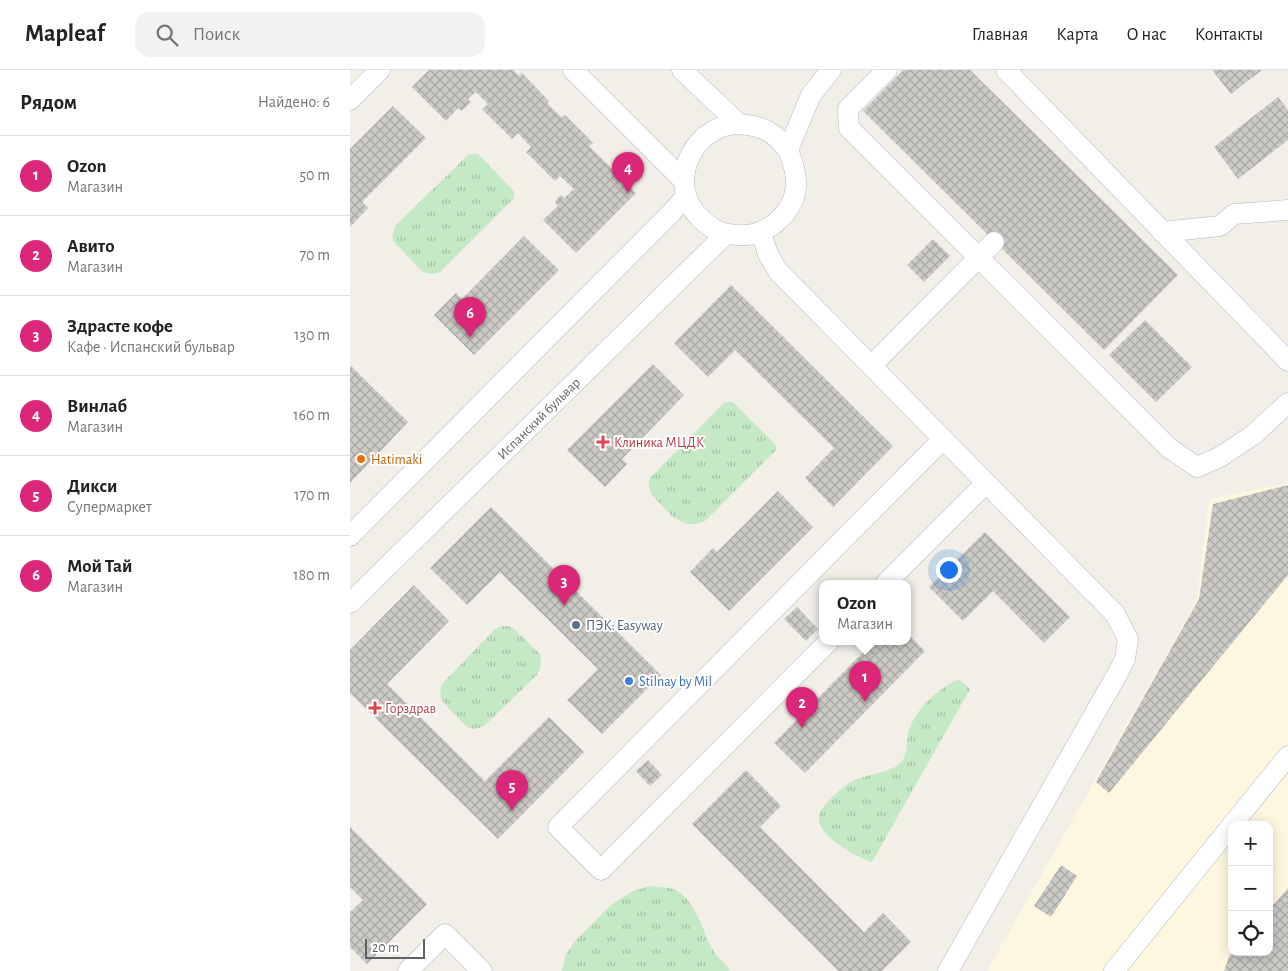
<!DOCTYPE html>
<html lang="ru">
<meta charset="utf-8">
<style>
body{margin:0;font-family:"Alegreya Sans",sans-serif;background:#f2f2f2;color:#222}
.controls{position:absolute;right:15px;bottom:15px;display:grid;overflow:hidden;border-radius:10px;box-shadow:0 2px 12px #0003}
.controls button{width:45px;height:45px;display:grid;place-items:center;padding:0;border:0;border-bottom:1px solid #e0e0e0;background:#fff;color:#222;font:25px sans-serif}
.scale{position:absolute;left:15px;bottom:12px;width:60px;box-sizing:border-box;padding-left:5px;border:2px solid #5f6368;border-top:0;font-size:14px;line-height:18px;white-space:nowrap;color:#5f6368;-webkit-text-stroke:4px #fff;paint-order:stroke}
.you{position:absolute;left:598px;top:499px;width:18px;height:18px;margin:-12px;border:4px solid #fff;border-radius:50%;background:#1a73e8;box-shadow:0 0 0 8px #1a73e833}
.badge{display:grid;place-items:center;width:32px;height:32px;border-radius:50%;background:#db2777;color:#fff;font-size:16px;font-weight:700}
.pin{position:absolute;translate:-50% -41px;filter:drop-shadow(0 1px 2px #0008)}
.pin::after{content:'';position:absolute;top:26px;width:18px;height:15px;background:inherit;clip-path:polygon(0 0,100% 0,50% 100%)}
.popup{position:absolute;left:469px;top:510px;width:92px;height:65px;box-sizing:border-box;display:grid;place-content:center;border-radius:10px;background:#fff;filter:drop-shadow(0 1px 4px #0005);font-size:16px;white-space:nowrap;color:#767676}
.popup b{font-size:19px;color:#222}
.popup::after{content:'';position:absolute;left:50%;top:100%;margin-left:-10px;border:10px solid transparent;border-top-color:#fff}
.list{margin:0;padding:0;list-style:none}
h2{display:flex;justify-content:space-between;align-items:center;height:65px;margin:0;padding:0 20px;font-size:21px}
h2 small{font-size:16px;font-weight:400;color:#767676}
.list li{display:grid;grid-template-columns:32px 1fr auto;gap:15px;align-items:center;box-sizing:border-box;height:80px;padding:0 20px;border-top:1px solid #e0e0e0}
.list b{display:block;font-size:19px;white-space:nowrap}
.list p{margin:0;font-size:16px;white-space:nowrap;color:#767676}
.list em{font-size:16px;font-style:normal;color:#767676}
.icon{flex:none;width:28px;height:28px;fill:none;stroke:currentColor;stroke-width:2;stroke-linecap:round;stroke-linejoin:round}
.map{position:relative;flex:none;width:938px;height:901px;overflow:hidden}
header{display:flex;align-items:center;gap:30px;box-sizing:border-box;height:70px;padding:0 25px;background:#fff;border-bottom:1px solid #e0e0e0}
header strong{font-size:24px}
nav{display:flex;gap:28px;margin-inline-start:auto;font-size:18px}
.search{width:350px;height:45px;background:#f2f2f2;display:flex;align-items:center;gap:12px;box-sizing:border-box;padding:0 18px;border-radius:15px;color:#767676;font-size:19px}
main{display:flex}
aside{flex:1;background:#fff}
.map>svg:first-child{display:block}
.commercial{fill:#fef7e0;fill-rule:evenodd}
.grass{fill:url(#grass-tufts)}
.building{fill:url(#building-cross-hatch)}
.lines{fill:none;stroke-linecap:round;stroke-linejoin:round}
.minor-casing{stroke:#b5b8bc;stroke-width:21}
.minor{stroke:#fff;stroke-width:20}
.health-dot{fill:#e0444e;stroke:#fff;stroke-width:2}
.food-dot{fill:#e8710a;stroke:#fff;stroke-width:2}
.service-dot{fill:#5c6f8a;stroke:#fff;stroke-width:2}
.shop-dot{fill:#3f7fe0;stroke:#fff;stroke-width:2}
.labels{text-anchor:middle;stroke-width:4;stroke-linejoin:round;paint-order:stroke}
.street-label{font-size:14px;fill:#5f6368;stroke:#fff}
.health-label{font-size:14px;fill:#be3a42;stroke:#fff;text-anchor:start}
.food-label{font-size:14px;fill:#c56008;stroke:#fff;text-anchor:start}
.service-label{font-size:14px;fill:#4e5e75;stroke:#fff;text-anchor:start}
.shop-label{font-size:14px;fill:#366cbe;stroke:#fff;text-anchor:start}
</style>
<header>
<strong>Mapleaf</strong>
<div class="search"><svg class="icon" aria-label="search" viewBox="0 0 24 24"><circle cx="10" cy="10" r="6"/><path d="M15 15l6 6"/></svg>Поиск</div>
<nav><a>Главная</a><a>Карта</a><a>О нас</a><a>Контакты</a></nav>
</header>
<main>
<aside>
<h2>Рядом<small>Найдено: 6</small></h2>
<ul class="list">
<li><span class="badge">1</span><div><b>Ozon</b><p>Магазин</p></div><em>50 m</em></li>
<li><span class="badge">2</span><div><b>Авито</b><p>Магазин</p></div><em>70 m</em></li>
<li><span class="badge">3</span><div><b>Здрасте кофе</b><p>Кафе · Испанский бульвар</p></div><em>130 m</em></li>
<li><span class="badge">4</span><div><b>Винлаб</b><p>Магазин</p></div><em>160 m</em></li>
<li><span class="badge">5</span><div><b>Дикси</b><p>Супермаркет</p></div><em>170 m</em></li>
<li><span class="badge">6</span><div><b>Мой Тай</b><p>Магазин</p></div><em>180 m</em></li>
</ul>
</aside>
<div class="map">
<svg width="938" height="901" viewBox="0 0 938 901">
<defs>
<pattern id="grass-tufts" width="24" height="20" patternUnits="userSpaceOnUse" patternTransform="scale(1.25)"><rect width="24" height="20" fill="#c5e8c5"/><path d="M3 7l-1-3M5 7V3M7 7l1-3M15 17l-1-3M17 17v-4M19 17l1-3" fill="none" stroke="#a3c0a4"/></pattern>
<pattern id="building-cross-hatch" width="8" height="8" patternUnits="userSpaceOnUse" patternTransform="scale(1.25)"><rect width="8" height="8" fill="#cccac5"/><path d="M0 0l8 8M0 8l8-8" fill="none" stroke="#a9a8a4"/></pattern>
</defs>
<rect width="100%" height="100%" fill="#f1efe8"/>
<path class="commercial" d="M 938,413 L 938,901 L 637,901 L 847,530 L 859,429 ZM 882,755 L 919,755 L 919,882 L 882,882 Z"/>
<path class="grass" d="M 119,84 L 128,84 L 163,120 L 164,123 L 164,128 L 90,202 C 83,205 78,204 72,201 L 43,171 C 42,165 43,161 46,155 Z
M 375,332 L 382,332 L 385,334 L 425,374 L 426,377 L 426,380 L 355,451 C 330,462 318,441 302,425 C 299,419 298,415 300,408 Z
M 153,556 L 159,556 L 164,559 L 191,585 L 190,599 L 187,605 L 134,656 C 129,658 125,660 119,658 C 115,656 94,634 92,630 C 89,625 91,618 92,614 L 145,559 Z
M 609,609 L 620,619 L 522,792 C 506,787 472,768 469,751 C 468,742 475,734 481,729 C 488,721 496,714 505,710 C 517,705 539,702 548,695 C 560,686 555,672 559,660 C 568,636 587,620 609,609 Z
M 300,816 C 307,817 314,817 320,818 C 343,824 352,858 361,877 C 366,887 375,892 380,901 L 212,901 L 215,886 L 225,871 L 262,834 L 283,821 Z"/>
<path class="building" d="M 79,0 L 163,0 L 169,6 L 172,3 L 199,31 L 197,33 L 212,48 L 215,45 L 243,73 L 239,76 L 286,123 L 226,183 L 193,150 L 208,136 L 205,132 L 207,129 L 211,125 L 214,128 L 224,119 L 210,106 L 205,111 L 176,82 L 181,77 L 168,63 L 162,69 L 132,39 L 138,34 L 126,22 L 118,29 L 121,32 L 112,41 L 108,38 L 96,51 L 62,17 Z
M 553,0 L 620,0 L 828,205 L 754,280 L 513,41 Z
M 862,0 L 912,0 L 881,24 Z
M 928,27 L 938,40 L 938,70 L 888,109 L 864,77 Z
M 43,36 L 76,68 L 12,132 L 18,138 L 0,157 L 0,79 Z
M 174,166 L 209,200 L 124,285 L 84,245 L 106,223 L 112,229 Z
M 583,169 L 600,186 L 574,212 L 557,195 Z
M 381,215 L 543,376 L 483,437 L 455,408 L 484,378 L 385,280 L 358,307 L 324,273 Z
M 795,250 L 842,297 L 806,332 L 759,285 Z
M 303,294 L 334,325 L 272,389 L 277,394 L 255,417 L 217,380 Z
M 0,295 L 58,352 L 0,413 Z
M 938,415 L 938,505 L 759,723 L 746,712 L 849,529 L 863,434 Z
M 428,421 L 463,457 L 379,541 L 340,502 L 363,478 L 367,482 Z
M 141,437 L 311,605 L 252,664 L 217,630 L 248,599 L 150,502 L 117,535 L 80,498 Z
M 635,462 L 720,547 L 694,573 L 643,521 L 613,551 L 579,517 Z
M 64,515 L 99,551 L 37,614 L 135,711 L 199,647 L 234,682 L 148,769 L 0,623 L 0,580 Z
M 447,537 L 468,559 L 456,571 L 434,549 Z
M 558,564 L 575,581 L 455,703 L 424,673 L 524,571 L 558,571 Z
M 298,690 L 312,705 L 300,716 L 286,701 Z
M 396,700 L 431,736 L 410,757 L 514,862 L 533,843 L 561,872 L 532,901 L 488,901 L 342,754 Z
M 0,757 L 77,834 L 17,894 L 0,877 L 0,842 L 13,830 L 0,817 Z
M 711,795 L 727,806 L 701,847 L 684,836 Z
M 938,818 L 938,901 L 874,901 L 879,887 L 883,882 L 919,882 L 919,840 Z"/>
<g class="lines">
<g class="minor-casing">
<g id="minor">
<path d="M 223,0 L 334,111"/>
<path d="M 332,0 L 389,54"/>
<path d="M 537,0 L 498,39 L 499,58 L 819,378 L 847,397 L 870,387 L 903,365 L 938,333"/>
<path d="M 656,0 L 938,291"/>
<path d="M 0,30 L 30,0"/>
<path d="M 438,80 C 434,76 430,70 425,66 C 417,60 407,56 397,55 C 346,47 313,112 350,148 C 361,159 371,164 387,165 C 415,168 443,145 446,117 C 447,104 443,92 438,80 L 461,25 L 481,0"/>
<path d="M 411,162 L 418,184 L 428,201 L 765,544 L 778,569 L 775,589 L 769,601 L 598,901"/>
<path d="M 812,162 L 870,156 L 884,144 L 938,140"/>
<path d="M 521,296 L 644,172"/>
<path d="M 0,466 L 322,142 L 336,126"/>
<path d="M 536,513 L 636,413"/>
<path id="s1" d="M 0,533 L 376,164"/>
<path d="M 479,571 L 251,800 L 208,757 L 593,369"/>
<path d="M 882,755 L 938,686"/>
<path d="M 58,901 L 95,864 L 132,901"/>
<path d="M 764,901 L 882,755"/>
</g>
</g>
<use href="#minor" class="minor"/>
</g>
<g class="health-dot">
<path d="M250.5 364.5h5v5h5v5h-5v5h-5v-5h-5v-5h5z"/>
<path d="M22.5 630.5h5v5h5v5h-5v5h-5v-5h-5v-5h5z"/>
</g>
<circle class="food-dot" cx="11" cy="389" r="5"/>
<circle class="service-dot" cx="226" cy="555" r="5"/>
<circle class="shop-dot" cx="279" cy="611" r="5"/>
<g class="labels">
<g class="street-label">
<text dy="5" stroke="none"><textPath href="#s1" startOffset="264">Испанский бульвар</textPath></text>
</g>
<g class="health-label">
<text x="264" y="377">Клиника МЦДК</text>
<text x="35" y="643">Горздрав</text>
</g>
<g class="food-label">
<text x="21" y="394">Hatimaki</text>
</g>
<g class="service-label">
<text x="236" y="560">ПЭК: Easyway</text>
</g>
<g class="shop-label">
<text x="289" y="616">Stilnay by Mil</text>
</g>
</g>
</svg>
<div class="controls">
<button>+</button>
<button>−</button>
<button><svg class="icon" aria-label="locate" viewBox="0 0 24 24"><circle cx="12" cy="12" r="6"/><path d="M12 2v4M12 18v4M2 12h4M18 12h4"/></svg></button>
</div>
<div class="scale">20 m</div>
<div class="you"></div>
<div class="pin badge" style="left:515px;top:632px">1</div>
<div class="popup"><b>Ozon</b>Магазин</div>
<div class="pin badge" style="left:452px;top:658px">2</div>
<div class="pin badge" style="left:214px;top:536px">3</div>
<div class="pin badge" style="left:278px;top:123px">4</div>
<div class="pin badge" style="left:162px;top:741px">5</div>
<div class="pin badge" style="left:120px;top:268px">6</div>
</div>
</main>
